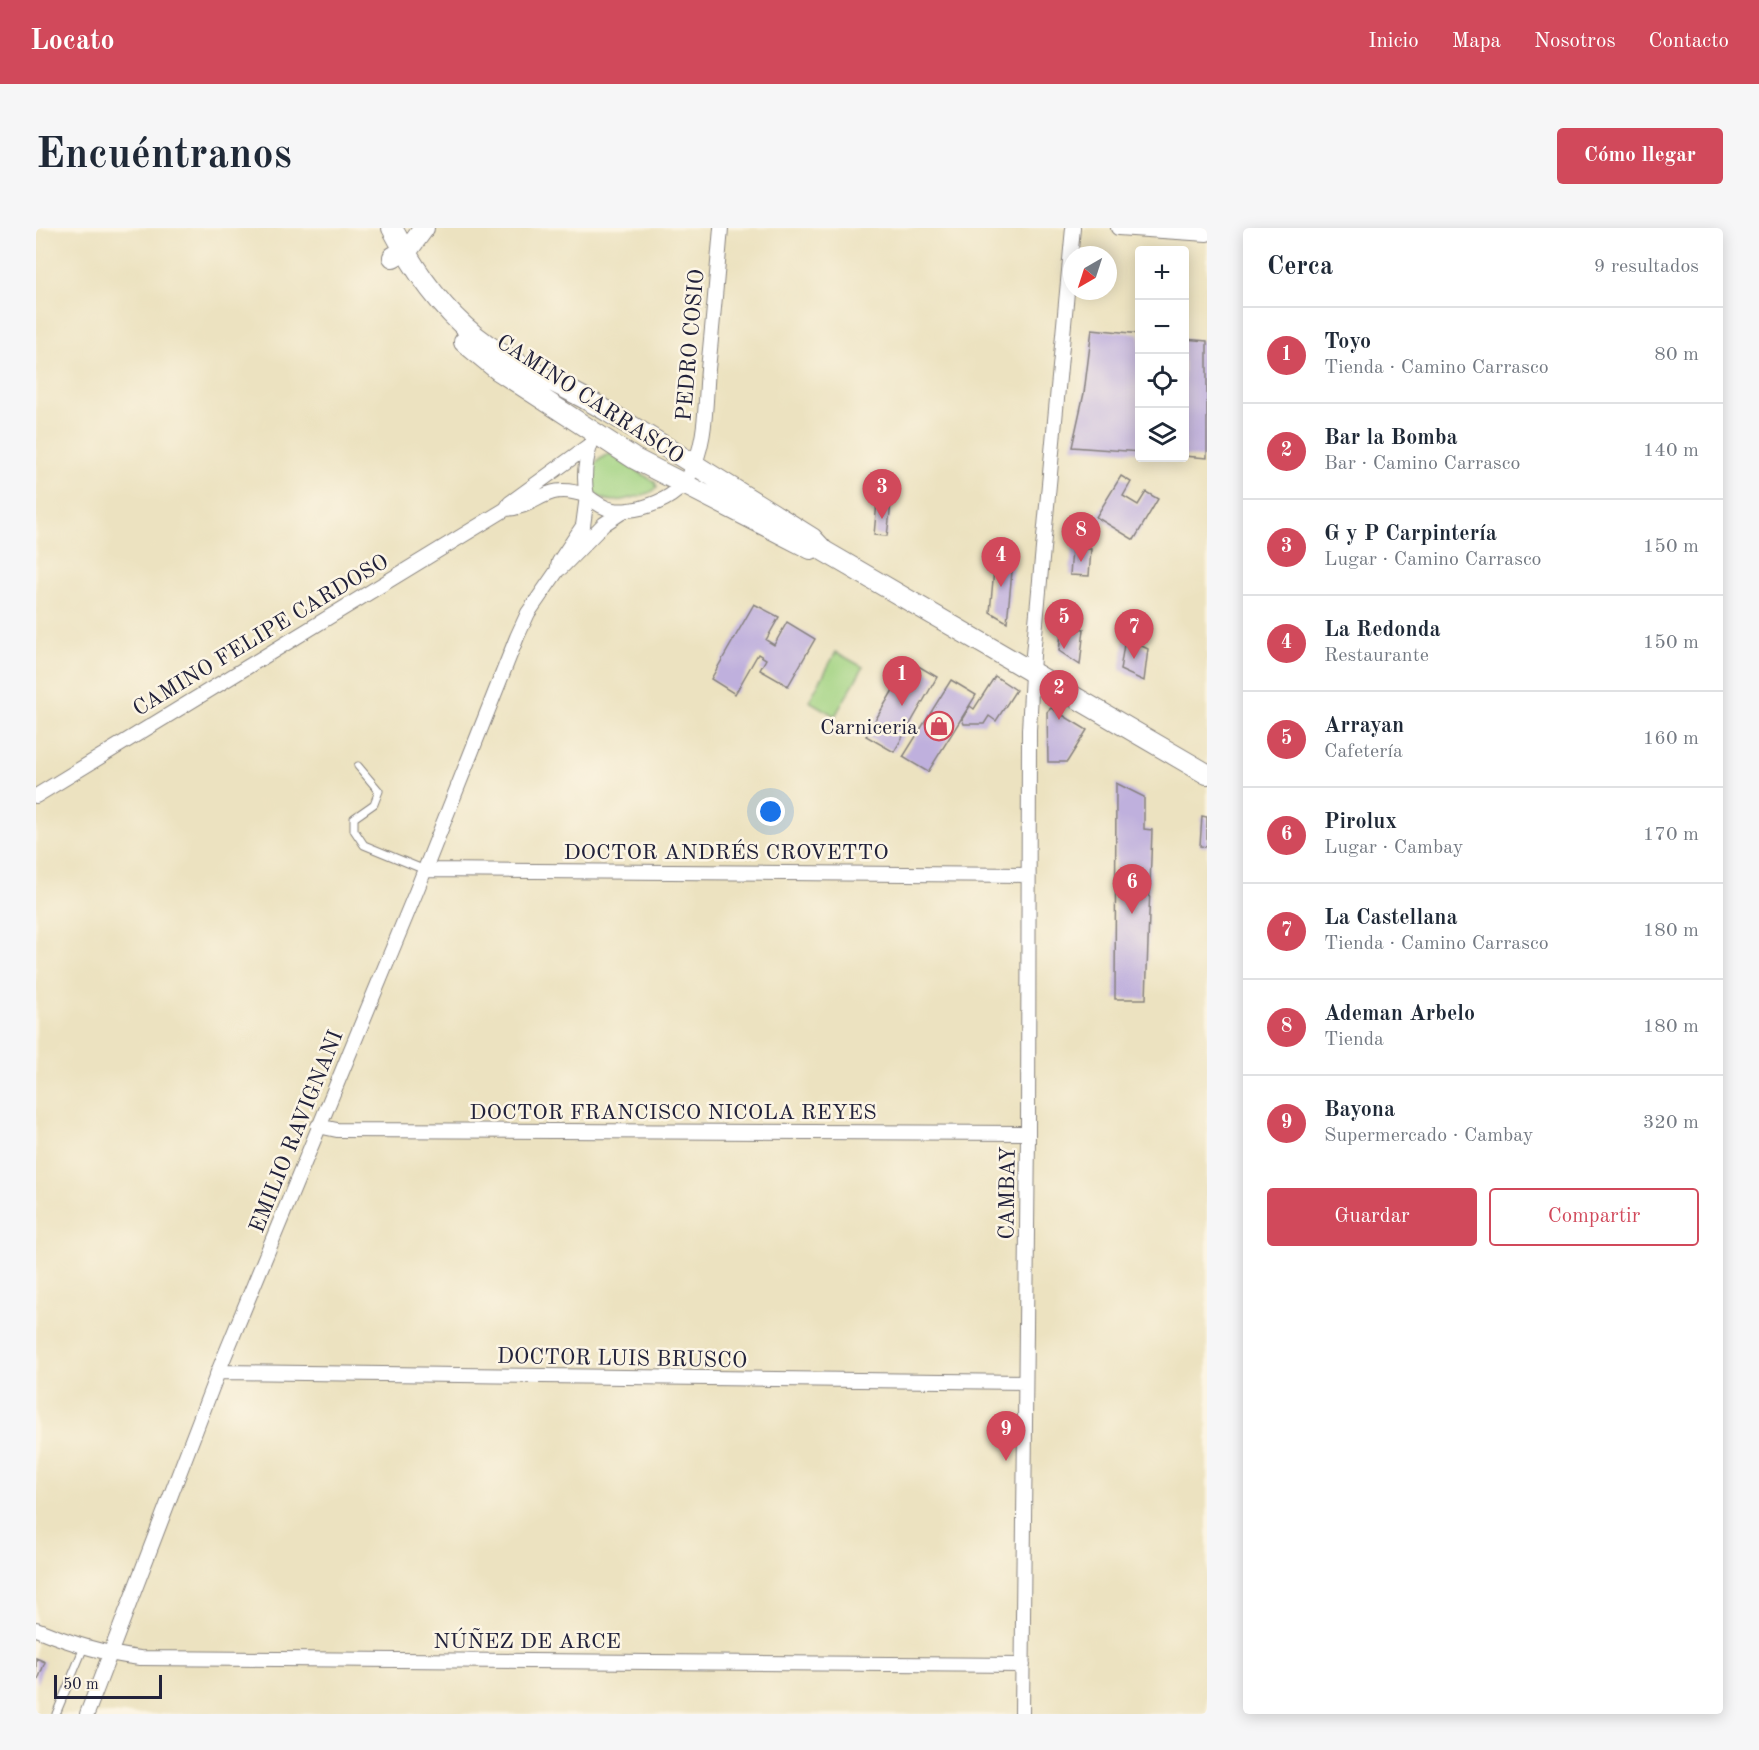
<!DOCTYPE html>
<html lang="es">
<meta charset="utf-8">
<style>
body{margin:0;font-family:"Old Standard TT",serif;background:#f6f6f7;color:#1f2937}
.controls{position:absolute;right:18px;top:18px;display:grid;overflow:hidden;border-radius:6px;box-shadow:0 3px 15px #0003}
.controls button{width:54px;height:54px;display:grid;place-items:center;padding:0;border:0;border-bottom:2px solid #e0e1e3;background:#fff;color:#1f2937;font:30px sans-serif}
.compass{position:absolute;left:1027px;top:18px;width:54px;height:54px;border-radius:50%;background:#fff;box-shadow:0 3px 15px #0003;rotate:219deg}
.scale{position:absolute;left:18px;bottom:15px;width:108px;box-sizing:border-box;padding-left:6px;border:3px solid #22223b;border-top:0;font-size:16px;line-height:21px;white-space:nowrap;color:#22223b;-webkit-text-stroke:4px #fcf5e5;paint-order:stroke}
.you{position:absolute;left:735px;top:584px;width:21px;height:21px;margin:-15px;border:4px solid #fff;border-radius:50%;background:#1a73e8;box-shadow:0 0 0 9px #1a73e833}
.badge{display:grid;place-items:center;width:39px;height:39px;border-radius:50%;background:#d1495b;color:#fff;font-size:20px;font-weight:700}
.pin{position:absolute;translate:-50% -50px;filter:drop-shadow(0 2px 3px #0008)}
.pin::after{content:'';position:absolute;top:32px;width:21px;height:18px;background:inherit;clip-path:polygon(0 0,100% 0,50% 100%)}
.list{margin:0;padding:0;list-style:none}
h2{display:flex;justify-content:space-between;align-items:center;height:78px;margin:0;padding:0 24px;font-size:26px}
h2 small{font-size:20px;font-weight:400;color:#747a83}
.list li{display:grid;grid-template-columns:39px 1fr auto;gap:18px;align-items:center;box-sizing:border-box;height:96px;padding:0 24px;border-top:2px solid #e0e1e3}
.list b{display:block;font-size:22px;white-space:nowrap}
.list p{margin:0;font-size:20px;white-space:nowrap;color:#747a83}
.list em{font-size:20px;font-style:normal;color:#747a83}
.actions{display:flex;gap:12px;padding:18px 24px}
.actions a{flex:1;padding:14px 0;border:2px solid #d1495b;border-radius:6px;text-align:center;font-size:21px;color:#d1495b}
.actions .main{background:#d1495b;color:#fff}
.icon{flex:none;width:33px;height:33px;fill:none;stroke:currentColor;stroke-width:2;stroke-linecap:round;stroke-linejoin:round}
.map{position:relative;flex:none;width:1171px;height:1486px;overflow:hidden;border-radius:6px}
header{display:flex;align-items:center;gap:36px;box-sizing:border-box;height:84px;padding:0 30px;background:#d1495b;color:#fff}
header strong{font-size:28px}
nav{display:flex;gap:33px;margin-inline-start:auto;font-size:21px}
.intro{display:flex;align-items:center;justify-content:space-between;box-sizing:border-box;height:144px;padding:0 36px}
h1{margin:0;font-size:42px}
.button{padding:15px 27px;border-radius:6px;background:#d1495b;color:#fff;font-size:21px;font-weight:700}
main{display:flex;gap:36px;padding:0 36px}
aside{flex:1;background:#fff;border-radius:6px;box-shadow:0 3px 15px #0003}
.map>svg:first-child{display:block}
.green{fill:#a2d382;stroke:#627a5e;stroke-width:1.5}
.building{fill:#bfb0dd}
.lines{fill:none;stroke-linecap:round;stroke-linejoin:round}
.lane-casing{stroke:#87827e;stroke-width:9}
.street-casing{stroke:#87827e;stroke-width:16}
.secondary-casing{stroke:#87827e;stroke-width:22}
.lane{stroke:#fff;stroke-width:7}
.street{stroke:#fff;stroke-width:14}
.secondary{stroke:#fff;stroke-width:20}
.labels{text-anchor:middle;stroke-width:5;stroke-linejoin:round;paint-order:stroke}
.street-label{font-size:22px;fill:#22223b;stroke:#fcf5e5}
.poi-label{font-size:22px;fill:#22223b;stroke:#fcf5e5;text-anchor:end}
</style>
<header>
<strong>Locato</strong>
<nav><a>Inicio</a><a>Mapa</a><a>Nosotros</a><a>Contacto</a></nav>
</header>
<div class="intro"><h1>Encuéntranos</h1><a class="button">Cómo llegar</a></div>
<main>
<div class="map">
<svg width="1171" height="1486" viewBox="0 0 1171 1486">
<rect width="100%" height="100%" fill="#fcf5e5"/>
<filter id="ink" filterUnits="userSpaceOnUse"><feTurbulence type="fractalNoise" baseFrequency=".0167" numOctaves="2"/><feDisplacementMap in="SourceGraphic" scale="12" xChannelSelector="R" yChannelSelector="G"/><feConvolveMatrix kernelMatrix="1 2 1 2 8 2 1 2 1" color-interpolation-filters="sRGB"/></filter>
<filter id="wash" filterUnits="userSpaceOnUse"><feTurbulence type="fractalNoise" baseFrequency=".008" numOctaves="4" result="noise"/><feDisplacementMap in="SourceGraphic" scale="24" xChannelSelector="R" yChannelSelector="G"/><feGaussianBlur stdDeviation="1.35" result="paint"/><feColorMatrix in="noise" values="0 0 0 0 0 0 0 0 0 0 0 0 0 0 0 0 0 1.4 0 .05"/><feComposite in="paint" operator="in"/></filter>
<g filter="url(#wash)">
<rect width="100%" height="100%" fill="#ece2c0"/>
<path class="green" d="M 574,226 L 619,254 L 621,260 C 614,266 607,267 599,269 C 589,272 575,275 565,270 C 546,259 554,231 574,226 Z
M 800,424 L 827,439 L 799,488 L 773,473 Z"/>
<g id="blocks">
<path class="building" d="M 1056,101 L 1104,106 L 1104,224 L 1036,219 L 1048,165 Z
M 1148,111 L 1171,113 L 1171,230 L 1148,228 Z
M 1085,248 L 1095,254 L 1087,268 L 1102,277 L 1110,264 L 1122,271 L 1098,312 L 1060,289 Z
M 841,274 L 855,276 L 851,308 L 838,307 Z
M 1036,320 L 1055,321 L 1053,348 L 1034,347 Z
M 959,331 L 977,334 L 971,394 L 954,384 Z
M 718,376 L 743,389 L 730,412 L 738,417 L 751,394 L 779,411 L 752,458 L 724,442 L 730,431 L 722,426 L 699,466 L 675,451 Z
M 1026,398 L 1048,401 L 1044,437 L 1023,423 Z
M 1089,410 L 1112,421 L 1108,453 L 1084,442 Z
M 874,433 L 901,449 L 858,524 L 830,508 Z
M 959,448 L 980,462 L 960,493 L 953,488 L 948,496 L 928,496 L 926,491 L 934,478 L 938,481 Z
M 915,452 L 940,467 L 892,544 L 867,529 Z
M 1015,480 L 1051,502 L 1031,534 L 1012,534 L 1011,484 Z
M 1080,555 L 1108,569 L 1108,601 L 1116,602 L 1110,771 L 1079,771 Z
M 1166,588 L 1171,589 L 1171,619 L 1164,618 Z
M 0,1430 L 9,1434 L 0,1457 Z"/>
</g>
</g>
<g filter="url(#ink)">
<use href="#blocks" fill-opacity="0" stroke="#87827e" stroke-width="1.5"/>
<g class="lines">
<g class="lane-casing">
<path id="lane" d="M 322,538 L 343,563 L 338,576 L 318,590 L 318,602 L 328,617 L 389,642
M 20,1486 L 48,1419"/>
</g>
<g class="street-casing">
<path id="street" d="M 1082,0 L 1171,6
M 555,215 C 549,233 547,250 551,268 C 571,284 581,285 605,280 C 624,275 643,266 653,248 C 671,216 669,177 672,141 C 677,94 681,47 685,0
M 525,340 L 568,296 L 586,284
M 0,568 L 470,281 L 474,275 L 555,216
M 389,642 L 991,647
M 282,898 L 301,902 L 992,905
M 182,1144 L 989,1154
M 0,1401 C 34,1415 67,1426 104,1430 L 987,1437
M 51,1486 L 182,1144 L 380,664 L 481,409 L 492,385 L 521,343 L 523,334 L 547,298 L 551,268 C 509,252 504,279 470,281
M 986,1486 L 992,905 L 993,502 L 997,427 L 1037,0"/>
</g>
<g class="secondary-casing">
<path id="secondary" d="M 356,0 C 379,44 409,87 450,116 C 489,143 534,160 574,185 C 642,226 709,268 776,310 L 788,323 L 1171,546
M 357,29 L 374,19 L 388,0
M 428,114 L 462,142 L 599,231 L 775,321"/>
</g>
<use href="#lane" class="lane"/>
<use href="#street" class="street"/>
<use href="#secondary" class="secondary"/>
</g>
</g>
<defs>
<g id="shop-ring" transform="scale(1.5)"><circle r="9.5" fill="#fcf5e5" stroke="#d1495b" stroke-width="1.5"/><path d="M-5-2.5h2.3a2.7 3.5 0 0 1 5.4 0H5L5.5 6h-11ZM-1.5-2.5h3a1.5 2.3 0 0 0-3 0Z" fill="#d1495b"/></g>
</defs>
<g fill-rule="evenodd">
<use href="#shop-ring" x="903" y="498"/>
</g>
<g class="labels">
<g class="street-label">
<text transform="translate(653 117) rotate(-85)" y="8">PEDRO COSIO</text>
<text transform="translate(555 170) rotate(33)" y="8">CAMINO CARRASCO</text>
<text transform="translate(224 406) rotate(-31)" y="8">CAMINO FELIPE CARDOSO</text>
<text x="690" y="631">DOCTOR ANDRÉS CROVETTO</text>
<text x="637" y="891">DOCTOR FRANCISCO NICOLA REYES</text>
<text transform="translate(259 903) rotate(-68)" y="8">EMILIO RAVIGNANI</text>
<text transform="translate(970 965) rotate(-89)" y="8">CAMBAY</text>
<text transform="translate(586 1129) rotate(1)" y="8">DOCTOR LUIS BRUSCO</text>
<text x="491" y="1420">NÚÑEZ DE ARCE</text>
</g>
<g class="poi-label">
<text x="882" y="506">Carniceria</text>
</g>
</g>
</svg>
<div class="controls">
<button>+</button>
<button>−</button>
<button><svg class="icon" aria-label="locate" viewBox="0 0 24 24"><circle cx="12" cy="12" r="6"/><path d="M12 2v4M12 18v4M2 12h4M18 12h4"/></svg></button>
<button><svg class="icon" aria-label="layers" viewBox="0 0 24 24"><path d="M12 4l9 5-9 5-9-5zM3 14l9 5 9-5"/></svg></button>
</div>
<svg class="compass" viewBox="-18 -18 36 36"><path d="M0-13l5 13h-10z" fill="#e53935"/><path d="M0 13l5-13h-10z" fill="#747a83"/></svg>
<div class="scale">50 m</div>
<div class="you"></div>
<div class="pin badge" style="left:866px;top:478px">1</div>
<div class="pin badge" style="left:1023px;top:492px">2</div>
<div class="pin badge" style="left:846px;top:291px">3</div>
<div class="pin badge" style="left:965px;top:359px">4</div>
<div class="pin badge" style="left:1028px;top:421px">5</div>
<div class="pin badge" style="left:1096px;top:686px">6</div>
<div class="pin badge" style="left:1098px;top:431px">7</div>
<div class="pin badge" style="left:1045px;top:334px">8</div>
<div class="pin badge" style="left:970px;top:1233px">9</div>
</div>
<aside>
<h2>Cerca<small>9 resultados</small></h2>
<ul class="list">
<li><span class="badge">1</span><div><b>Toyo</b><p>Tienda · Camino Carrasco</p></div><em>80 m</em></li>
<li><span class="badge">2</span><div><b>Bar la Bomba</b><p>Bar · Camino Carrasco</p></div><em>140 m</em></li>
<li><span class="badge">3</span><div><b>G y P Carpintería</b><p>Lugar · Camino Carrasco</p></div><em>150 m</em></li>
<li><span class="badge">4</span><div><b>La Redonda</b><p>Restaurante</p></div><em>150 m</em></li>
<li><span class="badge">5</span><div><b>Arrayan</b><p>Cafetería</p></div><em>160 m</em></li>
<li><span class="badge">6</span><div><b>Pirolux</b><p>Lugar · Cambay</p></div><em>170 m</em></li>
<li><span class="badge">7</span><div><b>La Castellana</b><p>Tienda · Camino Carrasco</p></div><em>180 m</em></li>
<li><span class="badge">8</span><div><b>Ademan Arbelo</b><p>Tienda</p></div><em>180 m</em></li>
<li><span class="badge">9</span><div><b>Bayona</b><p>Supermercado · Cambay</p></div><em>320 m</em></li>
</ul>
<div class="actions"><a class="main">Guardar</a><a>Compartir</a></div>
</aside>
</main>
